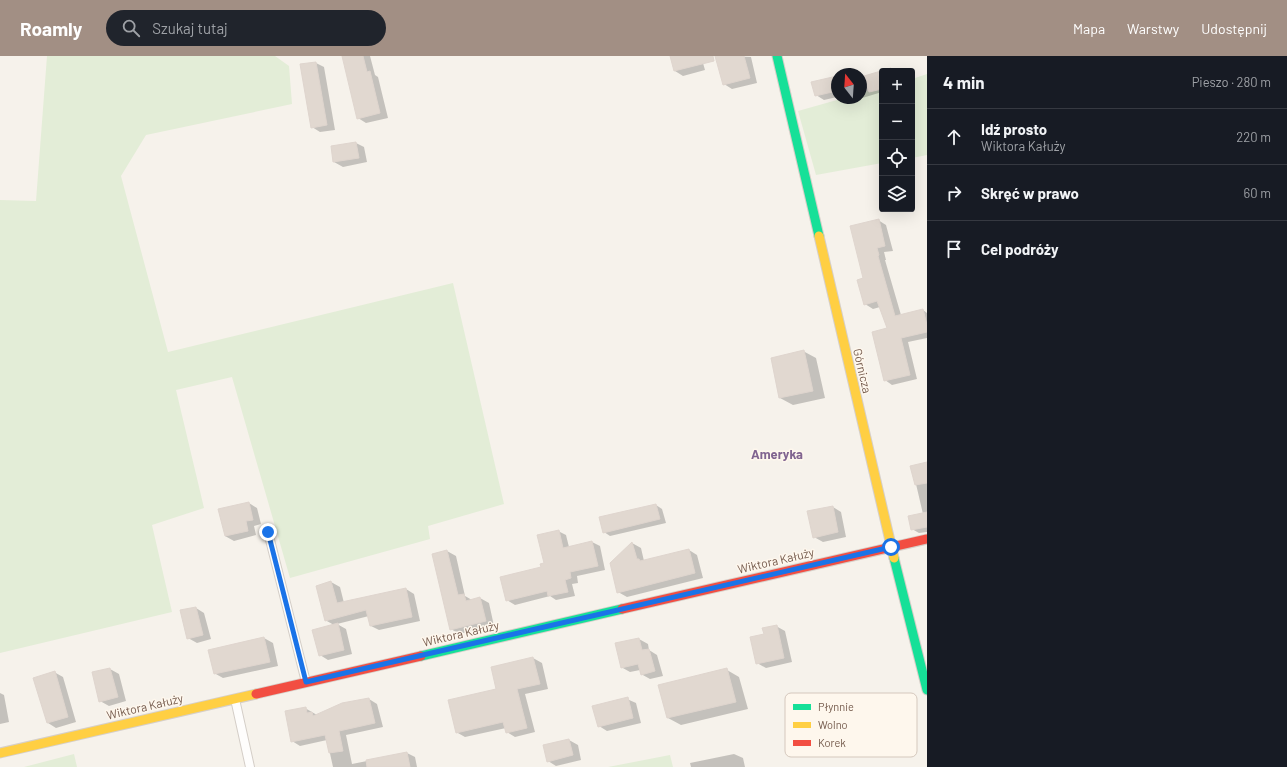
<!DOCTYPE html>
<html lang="pl">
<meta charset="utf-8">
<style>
body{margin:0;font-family:Barlow,sans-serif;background:#20242c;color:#f1f3f6}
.controls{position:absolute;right:12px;top:12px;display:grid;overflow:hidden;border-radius:4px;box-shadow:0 4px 16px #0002}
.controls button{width:36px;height:36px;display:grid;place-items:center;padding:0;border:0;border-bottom:1px solid #363941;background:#171b24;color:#f1f3f6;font:20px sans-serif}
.compass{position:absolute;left:831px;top:12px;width:36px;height:36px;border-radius:50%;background:#171b24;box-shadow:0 4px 16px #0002;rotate:343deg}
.stop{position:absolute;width:12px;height:12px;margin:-9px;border:3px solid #1a73e8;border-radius:50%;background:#fff}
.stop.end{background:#1a73e8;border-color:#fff;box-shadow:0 1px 4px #0008}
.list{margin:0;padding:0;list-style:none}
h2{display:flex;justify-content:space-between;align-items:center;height:52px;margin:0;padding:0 16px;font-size:17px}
h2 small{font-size:13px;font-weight:400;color:#9ea1a6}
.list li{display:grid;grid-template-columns:26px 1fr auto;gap:12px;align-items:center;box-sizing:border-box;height:56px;padding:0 16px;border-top:1px solid #363941}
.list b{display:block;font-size:15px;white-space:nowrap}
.list p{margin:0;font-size:13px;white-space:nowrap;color:#9ea1a6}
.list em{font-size:13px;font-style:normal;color:#9ea1a6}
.icon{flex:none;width:22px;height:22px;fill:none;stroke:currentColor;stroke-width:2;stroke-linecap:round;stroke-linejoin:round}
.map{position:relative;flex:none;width:927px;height:711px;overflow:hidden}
header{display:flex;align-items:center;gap:24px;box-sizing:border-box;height:56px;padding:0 20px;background:#a28f84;color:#fff}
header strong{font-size:19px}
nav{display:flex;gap:22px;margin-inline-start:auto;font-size:14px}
.search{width:280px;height:36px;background:#20242c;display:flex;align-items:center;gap:10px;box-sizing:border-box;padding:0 14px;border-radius:22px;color:#9ea1a6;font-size:15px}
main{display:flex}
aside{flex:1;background:#171b24}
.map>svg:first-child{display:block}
.green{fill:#e3edd7}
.shadow{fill:#0003}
.building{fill:#e1d8d0;stroke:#dfd5ce}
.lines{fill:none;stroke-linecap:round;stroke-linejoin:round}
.lane-casing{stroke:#d4cec7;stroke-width:10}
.fast-casing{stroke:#d6cfc8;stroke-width:11}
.slow-casing{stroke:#d6cfc8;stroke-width:11}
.jam-casing{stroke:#d6cfc8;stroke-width:11}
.lane{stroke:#fefdfc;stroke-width:8}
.fast{stroke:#16e098;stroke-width:9}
.slow{stroke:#ffcf43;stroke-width:9}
.jam{stroke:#f24e42;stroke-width:9}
.route{stroke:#1a73e8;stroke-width:5}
.labels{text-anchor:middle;stroke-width:3;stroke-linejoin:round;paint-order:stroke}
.street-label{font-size:12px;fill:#745a4c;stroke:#fef7ed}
.neighbourhood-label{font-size:13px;font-weight:bold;fill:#816490;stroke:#fef7ed}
.key{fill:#fef7ed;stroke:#d5c8bd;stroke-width:1}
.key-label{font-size:11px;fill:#745a4c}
</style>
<header>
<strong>Roamly</strong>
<div class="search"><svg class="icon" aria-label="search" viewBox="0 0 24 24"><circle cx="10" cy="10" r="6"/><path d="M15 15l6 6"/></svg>Szukaj tutaj</div>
<nav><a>Mapa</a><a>Warstwy</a><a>Udostępnij</a></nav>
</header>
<main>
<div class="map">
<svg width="927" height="711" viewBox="0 0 927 711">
<rect width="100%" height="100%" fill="#f6f2eb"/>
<path class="green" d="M 47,0 L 275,0 L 289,10 L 292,48 L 146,79 L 121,120 L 168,296 L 453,227 L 504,448 L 428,470 L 430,483 L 290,522 L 232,321 L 176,334 L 204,452 L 152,469 L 172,556 L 0,597 L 0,144 L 36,145 Z
M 927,18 L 927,99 L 912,102 L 912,23 Z
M 882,31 L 882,107 L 816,119 L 798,55 L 844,42 L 861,42 L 861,37 Z
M 74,698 L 77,711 L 24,711 Z
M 670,699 L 673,711 L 608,711 Z"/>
<path class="shadow" d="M 343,0 L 370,0 L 375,19 L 378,21 L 388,62 L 366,67 L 358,62 Z
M 671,0 L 701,0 L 705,14 L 683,20 L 675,15 Z
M 727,0 L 751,1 L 757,27 L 732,33 L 724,28 Z
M 316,7 L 324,11 L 335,74 L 320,76 L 312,71 Z
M 882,16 L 882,36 L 849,46 L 842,42 L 861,42 L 861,22 Z
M 837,21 L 837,41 L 824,44 L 816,39 Z
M 356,87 L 364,91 L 367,106 L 343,111 L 334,106 Z
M 878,164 L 886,169 L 893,195 L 884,196 L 886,204 L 885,204 L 901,259 L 923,254 L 927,257 L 927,282 L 908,286 L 917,323 L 892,329 L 885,324 L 888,273 L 880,251 L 873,253 L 865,248 L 864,223 Z
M 803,295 L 816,302 L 825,342 L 793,349 L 780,342 L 772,303 Z
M 927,407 L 927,476 L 919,477 L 912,473 L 923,458 L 912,411 Z
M 249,447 L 257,452 L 261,468 L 254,470 L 256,479 L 234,485 L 225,480 Z
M 656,449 L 662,453 L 666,467 L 610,480 L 604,476 Z
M 833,451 L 841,456 L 846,481 L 823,486 L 814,481 Z
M 558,475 L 566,479 L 569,491 L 592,486 L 600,490 L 605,514 L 577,520 L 578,527 L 572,528 L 575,540 L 556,544 L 550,540 L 515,549 L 507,544 L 545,508 Z
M 632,487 L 641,492 L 644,505 L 689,494 L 697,499 L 703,522 L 627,541 L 618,536 L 611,507 Z
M 447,495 L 456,500 L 465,540 L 472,544 L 480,542 L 489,547 L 494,570 L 459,578 L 451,573 L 433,498 Z
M 331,526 L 340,531 L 344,547 L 406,533 L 414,538 L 420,565 L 379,574 L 371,570 L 369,560 L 337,568 L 346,573 L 352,598 L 328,604 L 320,599 L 334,569 L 325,564 Z
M 196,552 L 204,557 L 211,583 L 197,587 L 188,582 Z
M 776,570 L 785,575 L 792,606 L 766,612 L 757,607 L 765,579 Z
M 264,582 L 273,587 L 278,610 L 223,622 L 214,617 Z
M 639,583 L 648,588 L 649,594 L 657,599 L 663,620 L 650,623 L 641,618 L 640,614 L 630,616 L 621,611 Z
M 533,602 L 542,607 L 548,633 L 525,638 L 535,676 L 515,681 L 507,676 L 506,672 L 465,681 L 456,676 L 497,634 L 492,611 Z
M 110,613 L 119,618 L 126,645 L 109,650 L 100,645 Z
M 727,614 L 739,621 L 748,653 L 681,669 L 668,662 L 660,630 Z
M 54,616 L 63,621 L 76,666 L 56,672 L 48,667 Z
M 0,637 L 4,639 L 9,666 L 0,668 Z
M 369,643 L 377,648 L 383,671 L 346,679 L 352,708 L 407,697 L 415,701 L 417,711 L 333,711 L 327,684 L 300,690 L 292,685 L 305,652 L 317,659 Z
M 627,643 L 636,647 L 641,667 L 607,675 L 599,670 Z
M 569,684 L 578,689 L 581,704 L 556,710 L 548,705 Z
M 734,698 L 743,702 L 745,711 L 691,711 L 690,707 Z"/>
<path class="building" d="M 342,0 L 363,0 L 367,16 L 370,15 L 380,57 L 357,63 Z
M 670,0 L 713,0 L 714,5 L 674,15 Z
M 715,0 L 744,0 L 750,22 L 723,29 Z
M 316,6 L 327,69 L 311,72 L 300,8 Z
M 891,12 L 892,15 L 882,15 L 882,33 L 869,36 L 864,20 Z
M 837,20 L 837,35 L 815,40 L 811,26 Z
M 356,86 L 359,102 L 333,106 L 331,90 Z
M 879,163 L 885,190 L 877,192 L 879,199 L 878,200 L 895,260 L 923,253 L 927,269 L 927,276 L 901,282 L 910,319 L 884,325 L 872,276 L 887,272 L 877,245 L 864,249 L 857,224 L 863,222 L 850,170 Z
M 804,294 L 813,335 L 779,342 L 771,302 Z
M 927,406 L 927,427 L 915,429 L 910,410 Z
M 249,446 L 253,464 L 246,465 L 248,475 L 225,480 L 218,453 Z
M 656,448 L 660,463 L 603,477 L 599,461 Z
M 833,450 L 838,476 L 813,482 L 807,455 Z
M 927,456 L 927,471 L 911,474 L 908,460 Z
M 559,474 L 563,492 L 592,485 L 598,510 L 570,516 L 571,522 L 565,524 L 568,536 L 548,540 L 547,535 L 506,545 L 500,521 L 541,511 L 540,508 L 544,507 L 537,479 Z
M 632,486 L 637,503 L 639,503 L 640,505 L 689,493 L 695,517 L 617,537 L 610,507 Z
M 447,494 L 458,539 L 464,538 L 466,545 L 480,541 L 486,565 L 450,574 L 432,498 Z
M 331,525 L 337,547 L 406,532 L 412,561 L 370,570 L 366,554 L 325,565 L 316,530 Z
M 196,551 L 203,579 L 187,583 L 180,554 Z
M 338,567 L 344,594 L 319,600 L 312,574 Z
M 777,569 L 784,602 L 756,608 L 750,581 L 764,578 L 762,572 Z
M 264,581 L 270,606 L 214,618 L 208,594 Z
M 639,582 L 642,594 L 649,593 L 655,615 L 641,619 L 638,608 L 621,612 L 615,587 Z
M 533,601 L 540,628 L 517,633 L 527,672 L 506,677 L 503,666 L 456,677 L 448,644 L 496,633 L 491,611 Z
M 110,612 L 118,641 L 99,646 L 92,616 Z
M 727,612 L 736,646 L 667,662 L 658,629 Z
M 55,615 L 68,661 L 47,667 L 33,622 Z
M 628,641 L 633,662 L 598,671 L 592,650 Z
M 369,642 L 375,667 L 339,675 L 343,695 L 329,697 L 325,679 L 291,686 L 285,655 L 306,651 L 307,657 L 312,656 L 313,660 L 342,647 Z
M 569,683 L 573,699 L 547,706 L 543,689 Z
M 407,696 L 410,711 L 367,711 L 366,704 Z"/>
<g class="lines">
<g class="lane-casing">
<path id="lane" d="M 268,476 L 306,626
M 235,643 L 250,711"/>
</g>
<g class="fast-casing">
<path id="fast" d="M 777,0 L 819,180
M 894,502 L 927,634
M 421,600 L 622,553"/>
</g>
<g class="slow-casing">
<path id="slow" d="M 819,180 L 894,502
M 0,697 L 256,638"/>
</g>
<g class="jam-casing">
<path id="jam" d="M 622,553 L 927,483
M 256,638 L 421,600"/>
</g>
<use href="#lane" class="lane"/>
<use href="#fast" class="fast"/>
<use href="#slow" class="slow"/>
<use href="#jam" class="jam"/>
</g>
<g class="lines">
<path class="route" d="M 268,476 L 306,626 L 891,491"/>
</g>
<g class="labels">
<g class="street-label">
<text transform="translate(862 315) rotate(77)" y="4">Górnicza</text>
<text transform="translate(776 505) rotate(-13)" y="4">Wiktora Kałuży</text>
<text transform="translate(461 578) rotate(-13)" y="4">Wiktora Kałuży</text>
<text transform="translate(145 651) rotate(-13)" y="4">Wiktora Kałuży</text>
</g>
<g class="neighbourhood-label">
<text x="777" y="403">Ameryka</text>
</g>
</g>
<rect x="785" y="637" width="132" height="64" rx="6" class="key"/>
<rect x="793" y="648" width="18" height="6" fill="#16e098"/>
<rect x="793" y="666" width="18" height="6" fill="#ffcf43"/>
<rect x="793" y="684" width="18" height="6" fill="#f24e42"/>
<g class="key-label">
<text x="818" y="655">Płynnie</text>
<text x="818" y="673">Wolno</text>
<text x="818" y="691">Korek</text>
</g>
</svg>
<div class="controls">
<button>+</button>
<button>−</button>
<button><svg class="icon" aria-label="locate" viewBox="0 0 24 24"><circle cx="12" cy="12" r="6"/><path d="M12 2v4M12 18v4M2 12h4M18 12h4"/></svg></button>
<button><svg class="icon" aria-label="layers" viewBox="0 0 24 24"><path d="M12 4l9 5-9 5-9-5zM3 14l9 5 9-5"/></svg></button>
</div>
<svg class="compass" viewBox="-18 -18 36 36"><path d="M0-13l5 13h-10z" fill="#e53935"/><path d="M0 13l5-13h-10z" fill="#9ea1a6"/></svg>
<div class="stop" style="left:891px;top:491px"></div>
<div class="stop end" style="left:268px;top:476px"></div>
</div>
<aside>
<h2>4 min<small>Pieszo · 280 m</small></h2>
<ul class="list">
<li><svg class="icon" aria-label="ahead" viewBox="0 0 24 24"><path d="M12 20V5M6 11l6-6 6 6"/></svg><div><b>Idź prosto</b><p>Wiktora Kałuży</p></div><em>220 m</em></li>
<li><svg class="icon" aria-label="right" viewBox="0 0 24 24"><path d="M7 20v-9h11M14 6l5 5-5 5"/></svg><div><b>Skręć w prawo</b></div><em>60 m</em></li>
<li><svg class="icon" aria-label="arrive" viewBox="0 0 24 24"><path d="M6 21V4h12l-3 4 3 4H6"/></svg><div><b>Cel podróży</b></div></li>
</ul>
</aside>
</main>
